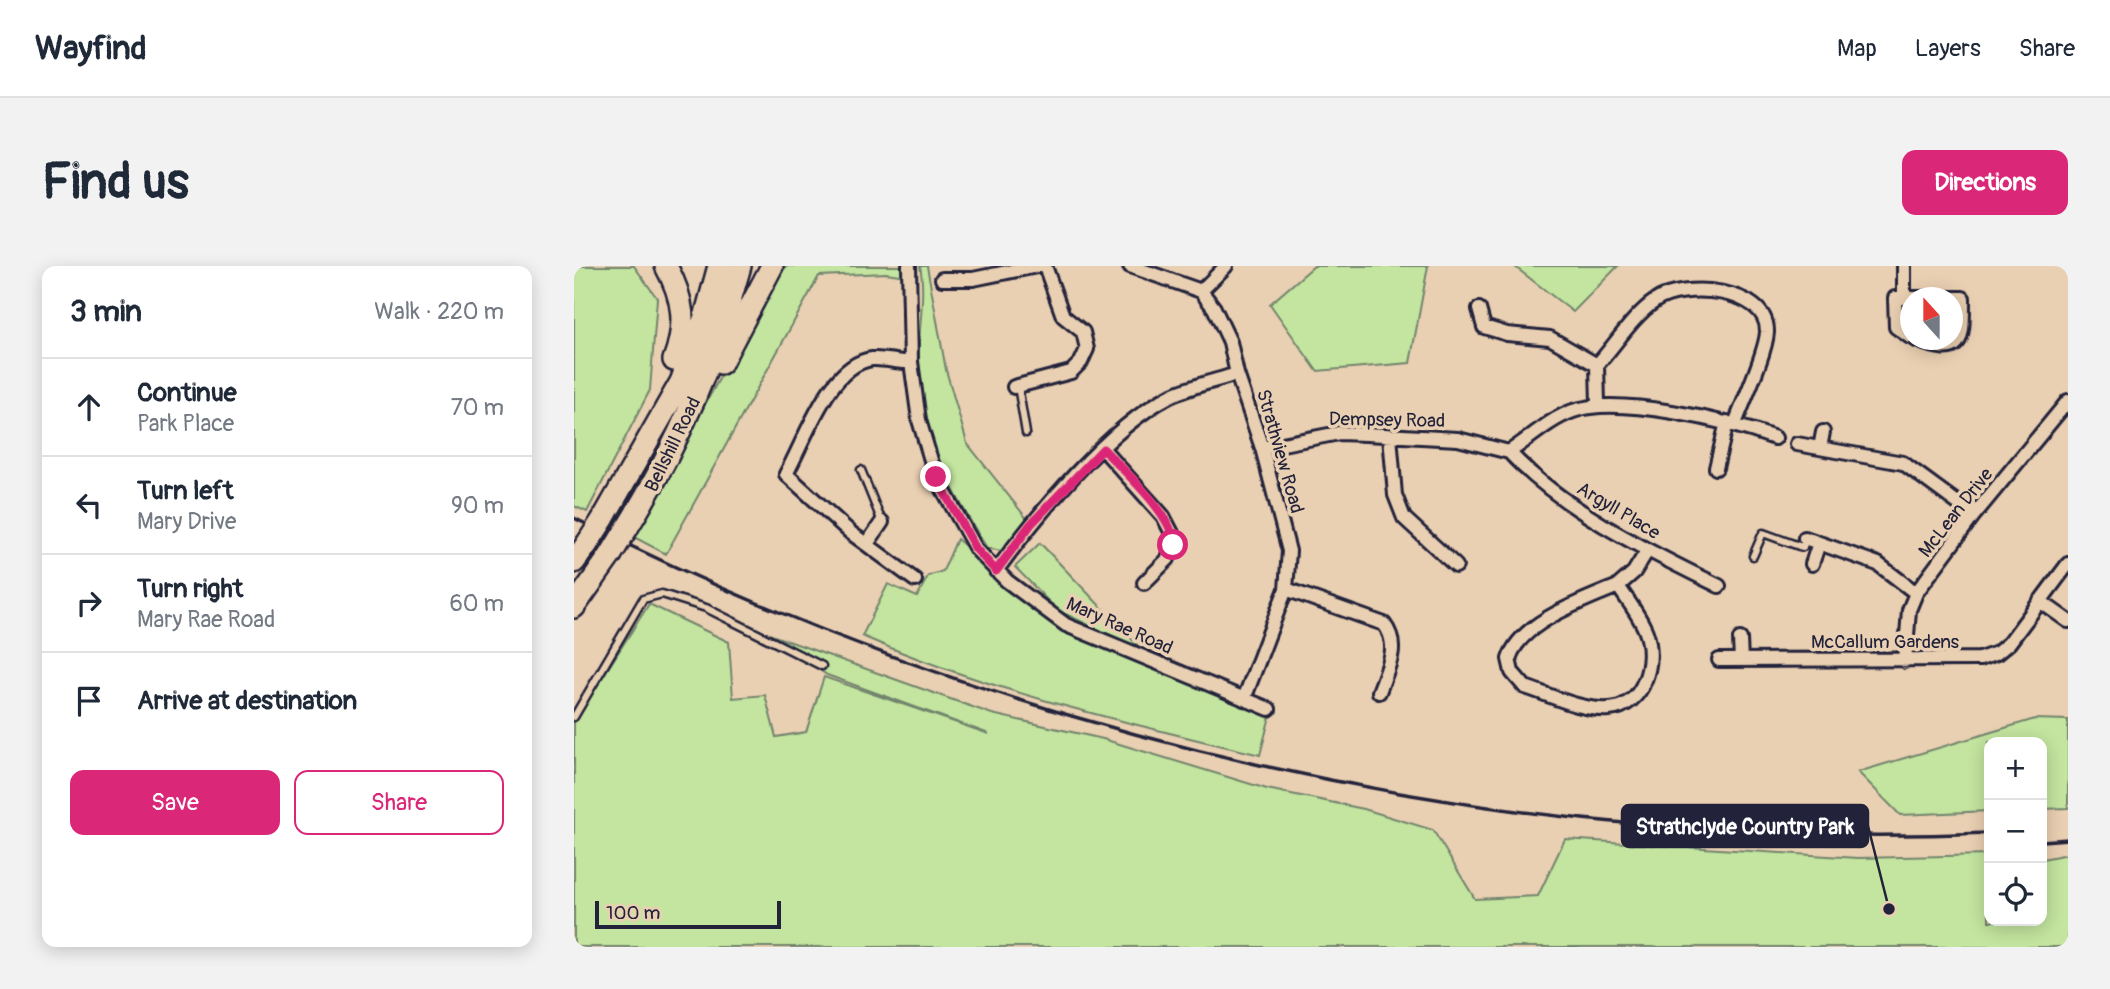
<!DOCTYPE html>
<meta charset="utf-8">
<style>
body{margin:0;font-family:Pangolin,sans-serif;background:#f2f2f3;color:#1f2937}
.controls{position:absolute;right:21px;bottom:21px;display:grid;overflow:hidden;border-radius:14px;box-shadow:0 4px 18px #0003}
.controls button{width:63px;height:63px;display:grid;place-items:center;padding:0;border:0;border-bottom:2px solid #e0e1e3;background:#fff;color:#1f2937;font:35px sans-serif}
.compass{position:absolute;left:1326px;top:21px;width:63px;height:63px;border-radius:50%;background:#fff;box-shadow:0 4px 18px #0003;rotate:339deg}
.scale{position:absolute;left:21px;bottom:18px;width:186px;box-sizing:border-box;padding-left:7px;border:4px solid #22223b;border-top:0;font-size:19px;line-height:24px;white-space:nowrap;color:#22223b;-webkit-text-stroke:5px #ead0b2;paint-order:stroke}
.stop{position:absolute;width:21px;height:21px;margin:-16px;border:5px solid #db2777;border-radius:50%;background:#fff}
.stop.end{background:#db2777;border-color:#fff;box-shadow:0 2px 7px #0008}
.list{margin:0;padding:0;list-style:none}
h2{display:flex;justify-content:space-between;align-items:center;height:91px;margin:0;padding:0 28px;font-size:30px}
h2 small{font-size:23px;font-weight:400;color:#747a83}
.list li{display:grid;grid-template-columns:46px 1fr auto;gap:21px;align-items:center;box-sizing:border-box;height:98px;padding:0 28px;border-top:2px solid #e0e1e3}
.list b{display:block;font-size:26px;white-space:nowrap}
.list p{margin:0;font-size:23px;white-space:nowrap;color:#747a83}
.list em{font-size:23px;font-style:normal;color:#747a83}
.actions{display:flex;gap:14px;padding:21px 28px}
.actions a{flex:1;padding:16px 0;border:2px solid #db2777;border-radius:14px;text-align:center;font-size:24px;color:#db2777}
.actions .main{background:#db2777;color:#fff}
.icon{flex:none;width:38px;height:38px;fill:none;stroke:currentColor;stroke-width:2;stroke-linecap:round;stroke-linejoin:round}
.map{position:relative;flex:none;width:1494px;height:681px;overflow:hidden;border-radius:14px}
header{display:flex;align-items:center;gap:42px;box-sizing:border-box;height:98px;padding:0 35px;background:#fff;border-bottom:2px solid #e0e1e3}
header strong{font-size:33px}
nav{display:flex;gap:38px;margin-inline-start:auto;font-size:24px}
.intro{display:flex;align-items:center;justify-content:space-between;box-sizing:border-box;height:168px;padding:0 42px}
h1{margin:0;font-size:49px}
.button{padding:18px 32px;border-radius:14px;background:#db2777;color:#fff;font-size:24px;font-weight:700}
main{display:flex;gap:42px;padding:0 42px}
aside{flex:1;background:#fff;border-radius:14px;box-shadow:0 4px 18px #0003}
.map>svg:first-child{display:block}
.green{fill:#c3e59f;stroke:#72846d;stroke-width:2}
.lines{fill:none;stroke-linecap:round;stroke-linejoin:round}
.service-casing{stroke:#22223b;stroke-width:11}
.minor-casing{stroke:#22223b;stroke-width:18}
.trunk-casing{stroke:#22223b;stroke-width:26}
.service{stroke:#ead0b2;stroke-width:6}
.minor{stroke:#ead0b2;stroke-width:12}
.trunk{stroke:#ead0b2;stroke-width:21}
.rail{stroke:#22223b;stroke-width:3.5}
.trunk-bridge-casing{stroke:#22223b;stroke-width:26;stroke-linecap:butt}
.trunk-bridge{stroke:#ead0b2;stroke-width:21}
.route{stroke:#db2777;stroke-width:9}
.labels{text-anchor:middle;stroke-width:7;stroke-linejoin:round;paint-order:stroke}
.street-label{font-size:19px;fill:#22223b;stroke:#ead0b2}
.leader{fill:none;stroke:#22223b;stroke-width:2.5}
.callout-dot{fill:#22223b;stroke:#ead0b2;stroke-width:2.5}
.callout{fill:#22223b;stroke:#22223b;stroke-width:2.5}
.callout-label{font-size:21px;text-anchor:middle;font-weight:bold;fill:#fff}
</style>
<header>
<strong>Wayfind</strong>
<nav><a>Map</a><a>Layers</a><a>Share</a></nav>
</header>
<div class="intro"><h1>Find us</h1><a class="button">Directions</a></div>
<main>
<aside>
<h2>3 min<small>Walk · 220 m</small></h2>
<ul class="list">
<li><svg class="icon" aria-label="ahead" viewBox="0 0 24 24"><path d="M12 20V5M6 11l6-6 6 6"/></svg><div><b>Continue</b><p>Park Place</p></div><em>70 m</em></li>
<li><svg class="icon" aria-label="left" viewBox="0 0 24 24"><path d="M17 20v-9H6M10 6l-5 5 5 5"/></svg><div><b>Turn left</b><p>Mary Drive</p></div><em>90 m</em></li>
<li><svg class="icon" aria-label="right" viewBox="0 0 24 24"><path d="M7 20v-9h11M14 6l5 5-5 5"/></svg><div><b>Turn right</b><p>Mary Rae Road</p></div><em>60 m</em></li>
<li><svg class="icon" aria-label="arrive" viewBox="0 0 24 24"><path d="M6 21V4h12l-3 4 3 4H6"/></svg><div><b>Arrive at destination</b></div></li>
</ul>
<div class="actions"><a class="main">Save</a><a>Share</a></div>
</aside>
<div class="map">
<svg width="1494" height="681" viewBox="0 0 1494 681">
<rect width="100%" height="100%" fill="#ead0b2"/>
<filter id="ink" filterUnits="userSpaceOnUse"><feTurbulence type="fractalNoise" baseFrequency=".0143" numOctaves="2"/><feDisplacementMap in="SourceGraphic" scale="14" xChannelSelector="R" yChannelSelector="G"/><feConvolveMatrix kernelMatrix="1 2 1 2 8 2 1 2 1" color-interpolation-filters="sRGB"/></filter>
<g filter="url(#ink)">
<path class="green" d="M 0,0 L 60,0 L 83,32 L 76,124 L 13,246 L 0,240 Z
M 213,0 L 330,0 L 332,10 L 312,7 L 245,10 L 92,288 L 58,270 L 200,14 Z
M 346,0 L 353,0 L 372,104 L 393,177 L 457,258 L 432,286 L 413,282 C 371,215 349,172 345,92 C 344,62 352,29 346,0 Z
M 740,0 L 854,0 L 836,97 L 743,105 L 696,38 Z
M 940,0 L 1044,0 L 999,46 Z
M 383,273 L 493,368 L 696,450 L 686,489 C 550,456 417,426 288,370 L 314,318 L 343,331 L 354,310 L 369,305 Z
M 466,277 L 568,384 L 483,344 L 441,301 Z
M 75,338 L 155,376 L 159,432 L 191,429 L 202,471 L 232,466 L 250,411 L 415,468 L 253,409 L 192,367 L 418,448 L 529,473 L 693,523 L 790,543 L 859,564 L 901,633 L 964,630 L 991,573 L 1284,592 L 1415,589 L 1415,655 L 1468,655 L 1468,593 L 1494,588 L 1494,681 L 0,681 L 0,456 Z
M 1461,453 L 1494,454 L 1494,542 L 1468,543 L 1468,476 L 1415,476 L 1415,545 L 1326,549 L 1284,506 Z"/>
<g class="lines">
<g class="service-casing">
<path id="service" d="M 444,120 L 452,167
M 287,204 L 308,256
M 1179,290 L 1189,267 L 1225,280 L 1229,281 L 1232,272
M 0,451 L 69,333 L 88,328 L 132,342 L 248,400"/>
</g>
<g class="minor-casing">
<path id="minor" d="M 335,0 L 337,96 L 345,154 L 362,211 L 402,283 L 433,315 L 492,359 L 695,443
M 556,0 L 627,25 L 640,42 L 656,76 L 663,108 L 688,182 L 715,285 L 712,323 L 670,433
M 368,13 L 399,13 L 463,0
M 627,25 L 652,0
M 1330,31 L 1330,0
M 905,43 L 910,61 L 933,68 L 976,72 L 1023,99
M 1336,71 L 1322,61 L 1321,32 L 1389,32 C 1389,75 1390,93 1342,74
M 337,96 C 324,97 311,92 298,93 C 255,98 231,175 212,208 L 277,267 L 341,314
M 440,121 L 497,106 L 507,96 L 513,83 L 509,66 L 489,50 L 471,0
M 1024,138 L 1023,99 C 1041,79 1059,50 1081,35 C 1107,16 1194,21 1193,66 C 1192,87 1169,136 1161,158
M 816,170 L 821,229 L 830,252 L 882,300
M 1223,178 L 1329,197 L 1400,249
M 688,182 L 765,167 L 792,168 L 884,173 L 935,186
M 1246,182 L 1249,166
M 529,183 L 589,250 L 600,271 L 594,293 L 570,317
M 935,186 C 955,173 976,153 999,145 C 1044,129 1154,155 1201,172
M 935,186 C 990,245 1074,285 1145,320
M 1142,202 L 1153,156
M 1231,272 L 1304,298 L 1342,327
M 293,278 L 308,256
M 1238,298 L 1245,277
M 422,305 C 463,249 534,162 596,130 C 617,120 641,115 663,108
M 1044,320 C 1011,334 946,356 935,393 L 938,406 L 951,421 C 977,429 1007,445 1035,443 C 1070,441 1083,395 1072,366 C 1066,350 1054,335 1044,320 L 1060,306 L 1073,285
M 712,323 L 810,358 C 827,380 813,403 805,426
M 1466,335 L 1494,355
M 1166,373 L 1167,394
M 1145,394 L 1406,393 L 1423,387 L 1435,377 L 1494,298
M 1331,395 L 1335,344 L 1342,327 L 1400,249 L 1494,135"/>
</g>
<g class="trunk-casing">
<path id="trunk" d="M 92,0 C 110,33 113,59 100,94
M 147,97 L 198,0
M 29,253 L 107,116 L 132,48 L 145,0
M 53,262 C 105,178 140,95 166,0
M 0,296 L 13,278
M 0,341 L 36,290"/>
</g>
<use href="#service" class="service"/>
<use href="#minor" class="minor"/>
<use href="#trunk" class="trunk"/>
<path class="rail" d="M 0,252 C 435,472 928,587 1415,567
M 1468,575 L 1494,573"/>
<g class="trunk-bridge-casing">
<path id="trunk-bridge" d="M 13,278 L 29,253
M 36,290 L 53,262"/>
</g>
<use href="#trunk-bridge" class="trunk-bridge"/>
</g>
</g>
<g class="lines" filter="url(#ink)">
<path class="route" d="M 362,211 L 402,283 L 422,305 L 457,258 L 529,183 C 548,203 603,252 599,279"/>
</g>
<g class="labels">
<g class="street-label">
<text transform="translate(813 153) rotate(1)" y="7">Dempsey Road</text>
<text transform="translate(98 178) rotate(-64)" y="7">Bellshill Road</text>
<text transform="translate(707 185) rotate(74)" y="7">Strathview Road</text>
<text transform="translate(1045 244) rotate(31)" y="7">Argyll Place</text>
<text transform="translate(1381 246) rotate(-52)" y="7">McLean Drive</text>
<text transform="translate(546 359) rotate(24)" y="7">Mary Rae Road</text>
<text x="1311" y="382">McCallum Gardens</text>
</g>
</g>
<path class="leader" d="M1315 643L1294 560"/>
<circle class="callout-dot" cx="1315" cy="643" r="7"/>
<rect class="callout" x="1048" y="539" width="246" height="42" rx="7"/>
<g class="callout-label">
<text x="1171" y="568">Strathclyde Country Park</text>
</g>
</svg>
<div class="controls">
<button>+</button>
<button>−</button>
<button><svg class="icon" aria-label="locate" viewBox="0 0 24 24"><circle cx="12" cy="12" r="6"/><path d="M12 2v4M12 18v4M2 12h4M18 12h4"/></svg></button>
</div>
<svg class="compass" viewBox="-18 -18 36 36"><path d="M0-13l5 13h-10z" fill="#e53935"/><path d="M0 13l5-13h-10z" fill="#747a83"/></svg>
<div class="scale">100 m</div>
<div class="stop" style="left:599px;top:279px"></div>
<div class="stop end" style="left:362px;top:211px"></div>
</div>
</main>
